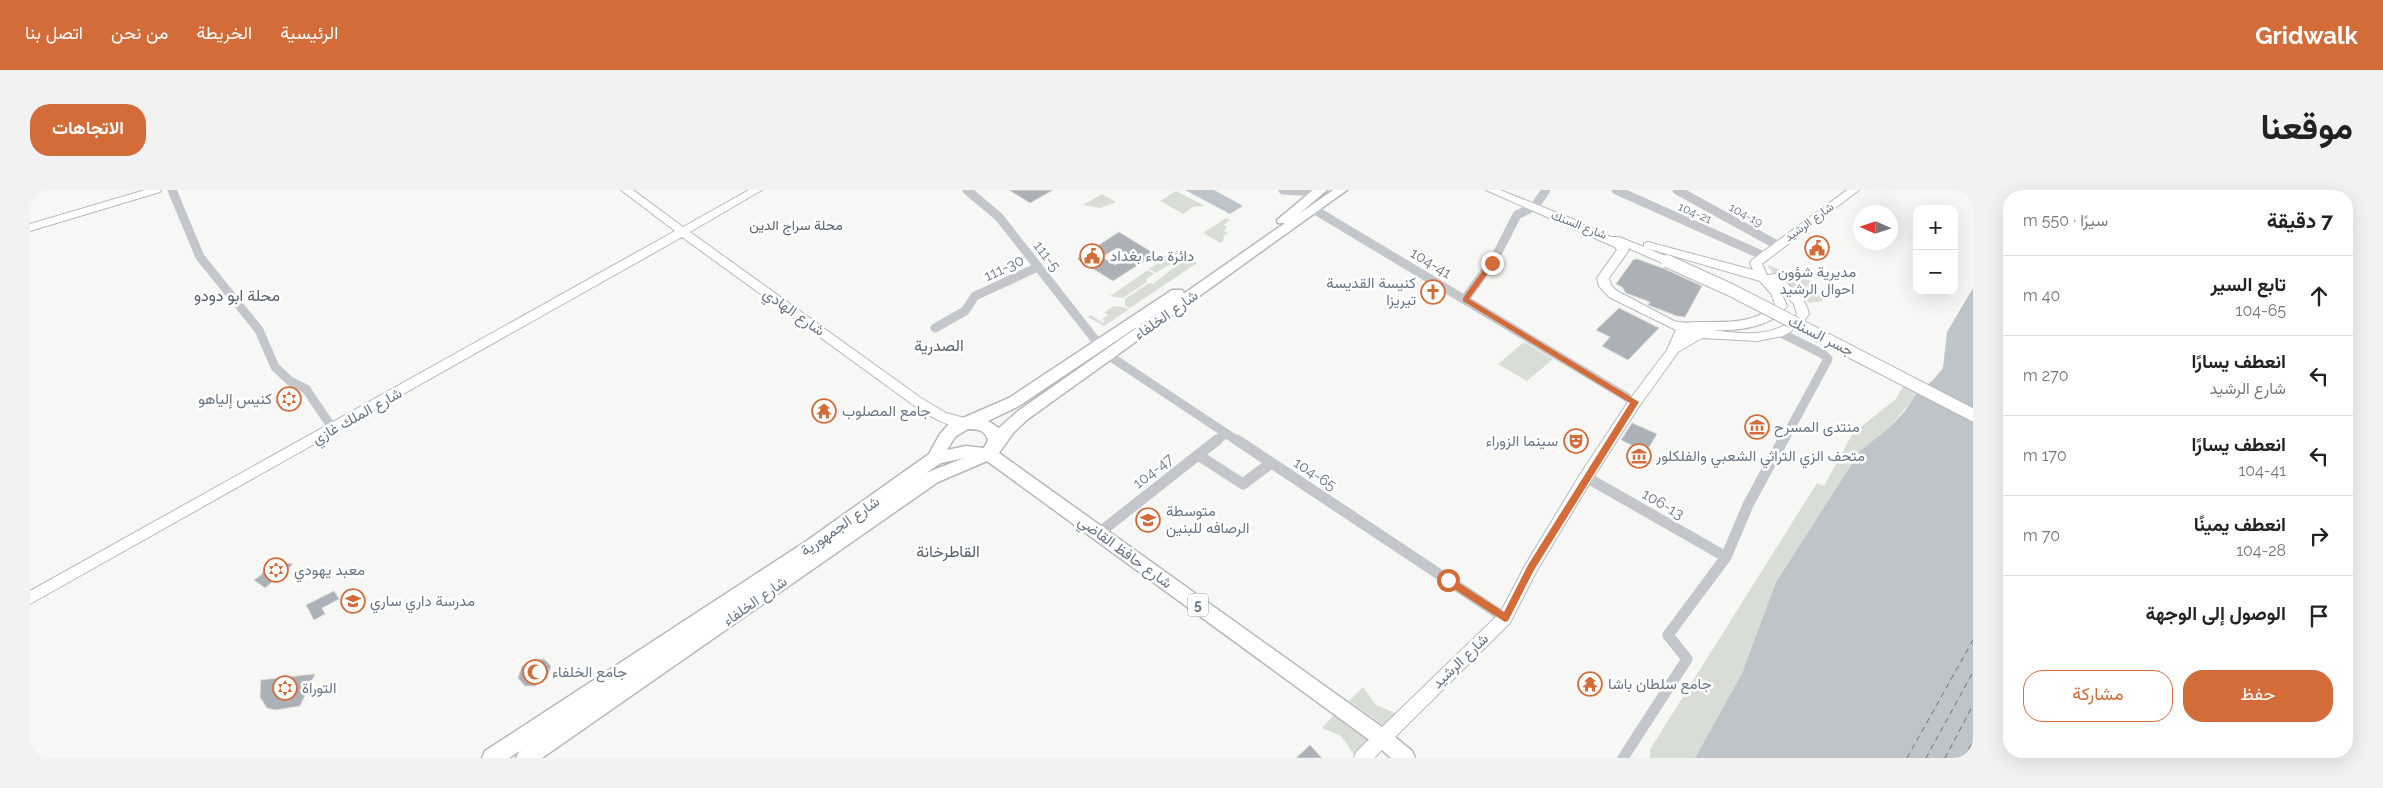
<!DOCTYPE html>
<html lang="ar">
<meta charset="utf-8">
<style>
body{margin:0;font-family:Raleway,Vazirmatn,sans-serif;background:#f2f2f2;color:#222;direction:rtl}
.controls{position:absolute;right:15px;top:15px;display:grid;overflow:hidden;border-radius:10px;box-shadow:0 5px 20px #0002}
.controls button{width:45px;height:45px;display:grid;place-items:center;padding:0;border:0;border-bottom:1px solid #e0e0e0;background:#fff;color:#222;font:25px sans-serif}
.compass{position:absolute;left:1823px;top:15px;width:45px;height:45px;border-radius:50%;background:#fff;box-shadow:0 5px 20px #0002;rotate:273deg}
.stop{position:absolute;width:15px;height:15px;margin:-11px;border:4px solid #d36c39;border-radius:50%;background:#fff}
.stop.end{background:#d36c39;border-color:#fff;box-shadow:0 1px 5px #0008}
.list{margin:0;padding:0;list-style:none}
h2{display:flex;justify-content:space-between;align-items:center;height:65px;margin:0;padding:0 20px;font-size:21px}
h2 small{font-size:16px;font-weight:400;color:#767676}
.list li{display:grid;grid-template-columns:32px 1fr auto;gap:15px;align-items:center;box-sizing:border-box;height:80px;padding:0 20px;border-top:1px solid #e0e0e0}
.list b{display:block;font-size:19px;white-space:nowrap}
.list p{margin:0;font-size:16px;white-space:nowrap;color:#767676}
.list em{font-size:16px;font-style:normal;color:#767676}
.actions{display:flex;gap:10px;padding:15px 20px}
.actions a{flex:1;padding:11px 0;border:1px solid #d36c39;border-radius:20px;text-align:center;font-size:18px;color:#d36c39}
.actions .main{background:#d36c39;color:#fff}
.icon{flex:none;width:28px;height:28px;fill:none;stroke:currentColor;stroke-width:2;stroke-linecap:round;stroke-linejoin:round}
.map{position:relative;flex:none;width:1943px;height:568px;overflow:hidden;direction:ltr;border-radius:20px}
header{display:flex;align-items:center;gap:30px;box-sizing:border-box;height:70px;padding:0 25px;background:#d36c39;color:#fff}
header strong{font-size:24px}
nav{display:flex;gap:28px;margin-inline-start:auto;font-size:18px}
.intro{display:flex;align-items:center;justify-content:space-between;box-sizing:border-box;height:120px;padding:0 30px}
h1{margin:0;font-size:35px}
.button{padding:12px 22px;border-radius:20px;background:#d36c39;color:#fff;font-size:18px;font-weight:700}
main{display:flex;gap:30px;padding:0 30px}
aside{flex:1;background:#fff;border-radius:20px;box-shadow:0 5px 20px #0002}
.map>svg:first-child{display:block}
.green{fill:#d8ded6}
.water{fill:#bdc5ca}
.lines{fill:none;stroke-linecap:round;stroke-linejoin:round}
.ferry{stroke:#65757f;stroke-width:1;stroke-dasharray:5.5 4.5;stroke-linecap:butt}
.building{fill:#abb1b7;stroke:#d9d9d7;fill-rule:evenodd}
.secondary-casing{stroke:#b6babe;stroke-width:2}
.primary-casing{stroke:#b5b8bc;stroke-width:3}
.street-far1{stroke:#c3c6ca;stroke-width:9}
.street{stroke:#c3c6ca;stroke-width:11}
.secondary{fill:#fff;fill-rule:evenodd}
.primary{fill:#fff;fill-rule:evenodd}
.secondary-bridge-casing{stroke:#b6babe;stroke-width:14;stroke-linecap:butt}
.secondary-bridge{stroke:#fff;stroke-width:12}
.route{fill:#d36c39}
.labels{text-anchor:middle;stroke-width:5;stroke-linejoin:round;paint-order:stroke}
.far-street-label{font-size:12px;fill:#697583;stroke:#fff}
.far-neighbourhood-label{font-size:14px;fill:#565f69;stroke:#fff}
.shield{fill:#fff;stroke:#969ea8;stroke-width:1}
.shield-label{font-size:14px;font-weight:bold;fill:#697583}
.street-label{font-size:15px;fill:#697583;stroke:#fff}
.poi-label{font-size:15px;fill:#697583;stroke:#fff;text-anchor:start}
.neighbourhood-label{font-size:16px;fill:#565f69;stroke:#fff}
</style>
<header>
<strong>Gridwalk</strong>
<nav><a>الرئيسية</a><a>الخريطة</a><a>من نحن</a><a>اتصل بنا</a></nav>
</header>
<div class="intro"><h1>موقعنا</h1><a class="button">الاتجاهات</a></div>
<main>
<aside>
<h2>7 دقيقة<small>سيرًا · 550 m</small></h2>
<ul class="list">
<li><svg class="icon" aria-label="ahead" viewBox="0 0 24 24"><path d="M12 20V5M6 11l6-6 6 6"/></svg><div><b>تابع السير</b><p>104-65</p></div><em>40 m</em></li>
<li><svg class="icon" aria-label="left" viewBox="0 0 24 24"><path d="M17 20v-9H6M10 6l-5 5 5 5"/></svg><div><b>انعطف يسارًا</b><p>شارع الرشيد</p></div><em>270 m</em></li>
<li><svg class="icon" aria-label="left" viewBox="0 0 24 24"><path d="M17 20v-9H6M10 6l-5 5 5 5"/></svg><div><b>انعطف يسارًا</b><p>104-41</p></div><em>170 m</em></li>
<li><svg class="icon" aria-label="right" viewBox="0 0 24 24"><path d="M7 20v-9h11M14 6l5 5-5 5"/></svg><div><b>انعطف يمينًا</b><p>104-28</p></div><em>70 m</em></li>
<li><svg class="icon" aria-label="arrive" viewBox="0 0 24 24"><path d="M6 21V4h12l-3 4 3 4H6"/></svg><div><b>الوصول إلى الوجهة</b></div></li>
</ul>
<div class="actions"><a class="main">حفظ</a><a>مشاركة</a></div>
</aside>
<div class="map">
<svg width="1943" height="568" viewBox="0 0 1943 568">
<rect width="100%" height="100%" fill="#f7f7f5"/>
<path class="green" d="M 1146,1 L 1175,16 L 1163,17 L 1153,24 L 1130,11 Z
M 1072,4 L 1086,12 L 1070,18 L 1053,15 Z
M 1196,28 L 1200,30 L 1193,35 L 1197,37 L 1194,41 L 1198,43 L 1193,46 L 1194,50 L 1191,53 L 1173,43 Z
M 1147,61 L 1156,66 C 1145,73 1135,76 1126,83 L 1119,79 Z
M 1157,67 L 1167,73 L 1100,118 L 1095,116 L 1095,109 L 1119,93 L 1123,94 Z
M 1739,75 L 1761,85 L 1763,84 L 1781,91 L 1777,96 L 1790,105 L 1793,111 L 1780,113 L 1746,86 L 1738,77 Z
M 1118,80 L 1124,84 L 1116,89 L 1117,92 L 1093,108 L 1080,106 Z
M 1083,116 L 1094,117 L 1099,119 L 1074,136 L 1058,127 L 1061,125 L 1073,133 L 1075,131 L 1072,129 L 1078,125 L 1074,123 Z
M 1494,152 L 1523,169 L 1497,191 L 1468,174 Z
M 1873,196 L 1887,204 L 1860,237 L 1830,261 L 1746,392 L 1712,483 L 1665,568 L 1620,568 L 1620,560 L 1624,553 L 1787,293 L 1794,296 L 1823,243 L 1866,209 Z
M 1333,497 L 1346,515 L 1365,523 L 1353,535 L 1319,511 Z
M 1304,525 L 1338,550 L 1324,565 L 1311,546 L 1292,538 Z"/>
<path class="water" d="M 1155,0 L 1184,0 L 1213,16 L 1200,24 Z
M 1943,98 L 1943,568 L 1665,568 L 1712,483 L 1746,392 L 1830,261 L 1860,237 L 1874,222 L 1888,202 L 1903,190 L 1913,178 L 1917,142 Z"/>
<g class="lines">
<path class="ferry" d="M 1877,568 L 1943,450
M 1896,568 L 1943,482
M 1915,568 L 1943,515
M 1934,568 L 1943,551"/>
</g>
<path class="building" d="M 979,0 L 1023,0 L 1000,13 Z
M 1089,42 L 1125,64 L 1083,91 L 1047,69 ZM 1087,58 L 1100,66 L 1085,75 L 1072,67 Z
M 1607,69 L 1635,79 L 1672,96 L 1655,127 L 1647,126 L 1618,115 L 1620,112 L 1596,103 L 1592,97 L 1586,94 L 1603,70 Z
M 1589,118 L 1629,138 L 1598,170 L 1572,156 L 1580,147 L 1566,140 Z
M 1602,233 L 1627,244 L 1616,262 L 1591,250 Z
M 241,371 L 263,374 L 235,398 L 224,390 L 231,385 Z
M 304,401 L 309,409 L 292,418 L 295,424 L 284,430 L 276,415 Z
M 504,469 L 514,469 L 521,476 L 517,488 L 505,496 L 495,496 L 488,488 L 492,476 Z
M 285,484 L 270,516 L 245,520 L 237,518 L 230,507 L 231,490 Z
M 1280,555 L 1292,568 L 1266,568 Z"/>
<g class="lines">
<g class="secondary-casing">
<path id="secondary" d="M 115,0 L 131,0 L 130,2 L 0,41 L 0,34 Z
M 591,0 L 603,0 L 653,37 L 719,0 L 732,0 L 660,42 L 891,208 L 916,223 L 942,230 L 944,233 L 942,236 C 922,242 897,224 882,214 L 652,47 L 0,414 L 0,401 L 645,41 Z
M 1456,0 L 1470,0 L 1550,32 L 1551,34 L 1581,47 L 1589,47 L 1614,57 L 1614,53 L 1618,52 L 1723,80 L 1720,73 L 1722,70 L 1817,0 L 1829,0 L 1732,74 L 1737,85 L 1746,84 C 1759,96 1775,105 1779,124 L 1771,135 L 1753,146 L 1727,151 L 1672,148 L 1648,162 L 1610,215 L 1561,291 L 1506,382 L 1480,433 L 1344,568 L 1324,568 L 1326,562 L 1470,423 L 1496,374 L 1551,283 L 1600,209 L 1637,160 L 1646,140 L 1579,107 L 1569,96 L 1567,88 L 1587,60 L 1585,57 ZM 1598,58 L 1637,75 L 1641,74 L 1643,71 L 1641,68 L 1616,58 L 1730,91 L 1742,105 L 1745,115 C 1722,134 1699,132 1671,132 C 1661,132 1654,134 1644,131 L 1587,101 L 1581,95 L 1579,88 L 1599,60 ZM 1750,100 L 1764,114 L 1767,124 C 1747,149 1711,144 1683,140 C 1708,141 1741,138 1757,116 Z"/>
</g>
<g class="primary-casing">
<path id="primary" d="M 1283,0 L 1297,0 L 1269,24 L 1303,0 L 1317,0 L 998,229 L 983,243 L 969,263 L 1359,542 L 1382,561 L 1385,568 L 1361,568 L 1345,554 L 957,271 L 908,292 L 512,568 L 486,568 L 489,561 L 504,551 L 479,568 L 452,568 L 455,561 L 775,352 L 899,264 L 910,244 L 919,234 L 979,208 L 1142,100 L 1152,100 L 1154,103 L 1152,105 L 1255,33 L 1248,33 L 1247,30 ZM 1138,116 L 988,221 L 969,238 L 958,231 L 989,216 ZM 938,239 C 948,239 955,240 958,250 L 954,258 L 936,256 L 917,260 L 925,247 ZM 934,268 L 896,283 L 911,273 Z"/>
</g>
<path class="street-far1" d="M 142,0 L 170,67 L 229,140 L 245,177 L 260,191 L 276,199 L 303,239
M 937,0 L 969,27 L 1070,156
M 1253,0 L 1288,2
M 1586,0 L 1734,66
M 1647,0 L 1747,55
M 1507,13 L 1516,0
M 1285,20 L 1605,212
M 1435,109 L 1466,66 L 1487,25 L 1503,17
M 905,138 L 935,121 L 945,106 L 1008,77
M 1749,142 L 1793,164 L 1798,169 L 1753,252
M 1078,165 L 1209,252
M 1185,252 L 1196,243"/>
<path class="street" d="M 1207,250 L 1475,428
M 1168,265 L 1213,294 L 1241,273
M 1556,287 L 1696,367
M 1069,343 L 1187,250
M 1593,568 L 1657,469 L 1638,445 L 1696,367 L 1718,315 L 1753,250"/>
<use href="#secondary" class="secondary"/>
<use href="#primary" class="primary"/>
<g class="secondary-bridge-casing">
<path id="secondary-bridge" d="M 1637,71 L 1701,100 L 1943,225"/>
</g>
<use href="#secondary-bridge" class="secondary-bridge"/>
</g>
<path class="route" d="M 1459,72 L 1465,73 L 1439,109 L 1609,212 L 1504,380 L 1478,431 L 1475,432 L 1415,393 L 1415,388 L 1421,388 L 1474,422 L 1498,375 L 1600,213 L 1433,111 L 1433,108 Z"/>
<defs>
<g id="civic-ring" transform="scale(1.25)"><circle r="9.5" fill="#fff" stroke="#d36c39" stroke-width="1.5"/><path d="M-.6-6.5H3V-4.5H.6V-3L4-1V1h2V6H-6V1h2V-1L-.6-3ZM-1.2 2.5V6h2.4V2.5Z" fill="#d36c39"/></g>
<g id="church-ring" transform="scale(1.25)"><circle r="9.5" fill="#fff" stroke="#d36c39" stroke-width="1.5"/><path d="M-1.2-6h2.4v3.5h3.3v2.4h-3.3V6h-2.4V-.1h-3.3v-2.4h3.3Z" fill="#d36c39"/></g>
<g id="synagogue-ring" transform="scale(1.25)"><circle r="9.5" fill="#fff" stroke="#d36c39" stroke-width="1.5"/><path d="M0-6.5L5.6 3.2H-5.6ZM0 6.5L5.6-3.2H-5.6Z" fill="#d36c39"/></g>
<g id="temple-ring" transform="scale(1.25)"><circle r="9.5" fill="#fff" stroke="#d36c39" stroke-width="1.5"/><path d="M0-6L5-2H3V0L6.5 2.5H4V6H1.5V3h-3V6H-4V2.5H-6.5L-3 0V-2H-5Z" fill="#d36c39"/></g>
<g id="museum-ring" transform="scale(1.25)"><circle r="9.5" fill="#fff" stroke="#d36c39" stroke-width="1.5"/><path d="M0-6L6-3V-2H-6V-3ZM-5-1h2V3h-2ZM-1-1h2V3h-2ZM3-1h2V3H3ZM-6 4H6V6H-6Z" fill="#d36c39"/></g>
<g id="theatre-ring" transform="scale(1.25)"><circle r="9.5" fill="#fff" stroke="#d36c39" stroke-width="1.5"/><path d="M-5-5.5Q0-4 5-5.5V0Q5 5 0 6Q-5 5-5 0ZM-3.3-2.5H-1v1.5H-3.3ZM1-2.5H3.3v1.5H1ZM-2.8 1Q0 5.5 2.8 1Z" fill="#d36c39"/></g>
<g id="school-ring" transform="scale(1.25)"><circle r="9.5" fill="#fff" stroke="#d36c39" stroke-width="1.5"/><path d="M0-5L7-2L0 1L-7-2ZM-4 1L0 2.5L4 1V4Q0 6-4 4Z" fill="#d36c39"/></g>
<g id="mosque-ring" transform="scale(1.25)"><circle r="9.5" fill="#fff" stroke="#d36c39" stroke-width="1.5"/><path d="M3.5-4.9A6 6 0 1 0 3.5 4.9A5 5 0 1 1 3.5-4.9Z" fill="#d36c39"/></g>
</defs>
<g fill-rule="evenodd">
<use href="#civic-ring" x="1787" y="58"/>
<use href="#civic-ring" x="1062" y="66"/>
<use href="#church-ring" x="1403" y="102"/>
<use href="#synagogue-ring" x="259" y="209"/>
<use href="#temple-ring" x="794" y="221"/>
<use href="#museum-ring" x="1727" y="237"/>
<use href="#theatre-ring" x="1546" y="251"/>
<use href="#museum-ring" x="1609" y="266"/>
<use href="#school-ring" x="1118" y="330"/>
<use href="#synagogue-ring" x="246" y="380"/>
<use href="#school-ring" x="323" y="411"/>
<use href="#mosque-ring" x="505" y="482"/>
<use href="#temple-ring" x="1560" y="494"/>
<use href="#synagogue-ring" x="255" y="498"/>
</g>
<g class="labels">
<g class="far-street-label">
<text transform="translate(1665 23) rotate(24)" y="4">104-21</text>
<text transform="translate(1716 25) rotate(29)" y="4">104-19</text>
<text transform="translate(1779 32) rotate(-36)" y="4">شارع الرشيد</text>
<text transform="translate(1549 35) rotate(21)" y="4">شارع السنك</text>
</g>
<g class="far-neighbourhood-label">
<text x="766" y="40">محلة سراج الدين</text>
</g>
<rect class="shield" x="1158" y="403.5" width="20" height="23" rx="4"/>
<g class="shield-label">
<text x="1168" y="420">5</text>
</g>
<g class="street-label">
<text transform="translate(1017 66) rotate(52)" y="5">111-5</text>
<text transform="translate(1401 73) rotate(31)" y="5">104-41</text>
<text transform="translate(974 78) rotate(-25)" y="5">111-30</text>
<text transform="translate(764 122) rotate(35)" y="5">شارع الهادي</text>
<text transform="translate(1136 125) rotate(-35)" y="5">شارع الخلفاء</text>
<text transform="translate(1791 146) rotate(27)" y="5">جسر السنك</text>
<text transform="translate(327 226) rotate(-29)" y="5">شارع الملك غازي</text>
<text transform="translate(1123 281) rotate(-38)" y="5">104-47</text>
<text transform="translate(1285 284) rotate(33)" y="5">104-65</text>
<text transform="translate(1633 314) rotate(30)" y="5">106-13</text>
<text transform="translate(810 336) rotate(-35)" y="5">شارع الجمهورية</text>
<text transform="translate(1095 362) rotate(36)" y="5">شارع حافظ القاضي</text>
<text transform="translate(725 411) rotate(-35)" y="5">شارع الخلفاء</text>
<text transform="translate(1430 471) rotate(-44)" y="5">شارع الرشيد</text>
</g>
<g class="poi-label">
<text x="1080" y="71">دائرة ماء بغداد</text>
<text x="1787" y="87" text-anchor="middle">مديرية شؤون<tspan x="1787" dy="17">احوال الرشيد</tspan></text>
<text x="1386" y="98" text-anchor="end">كنيسة القديسة<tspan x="1386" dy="17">تيريزا</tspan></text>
<text x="242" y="214" text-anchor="end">كنيس إلياهو</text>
<text x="812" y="226">جامع المصلوب</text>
<text x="1744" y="242">منتدى المسرح</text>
<text x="1528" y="256" text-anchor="end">سينما الزوراء</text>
<text x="1626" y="271">متحف الزي التراثي الشعبي والفلكلور</text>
<text x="1136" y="326">متوسطة<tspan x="1136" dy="17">الرصافه للبنين</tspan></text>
<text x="264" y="385">معبد يهودي</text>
<text x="340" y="416">مدرسة داري ساري</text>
<text x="522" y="487">جامع الخلفاء</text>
<text x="1578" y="499">جامع سلطان باشا</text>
<text x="272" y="503">التوراة</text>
</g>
<g class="neighbourhood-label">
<text x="207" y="111">محلة ابو دودو</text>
<text x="909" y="161">الصدرية</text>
<text x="918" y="367">القاطرخانة</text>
</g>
</g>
</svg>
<div class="controls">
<button>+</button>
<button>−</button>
</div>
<svg class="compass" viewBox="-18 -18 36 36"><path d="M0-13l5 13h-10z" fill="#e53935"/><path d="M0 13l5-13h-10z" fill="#767676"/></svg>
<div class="stop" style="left:1418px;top:390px"></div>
<div class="stop end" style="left:1462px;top:73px"></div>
</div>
</main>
